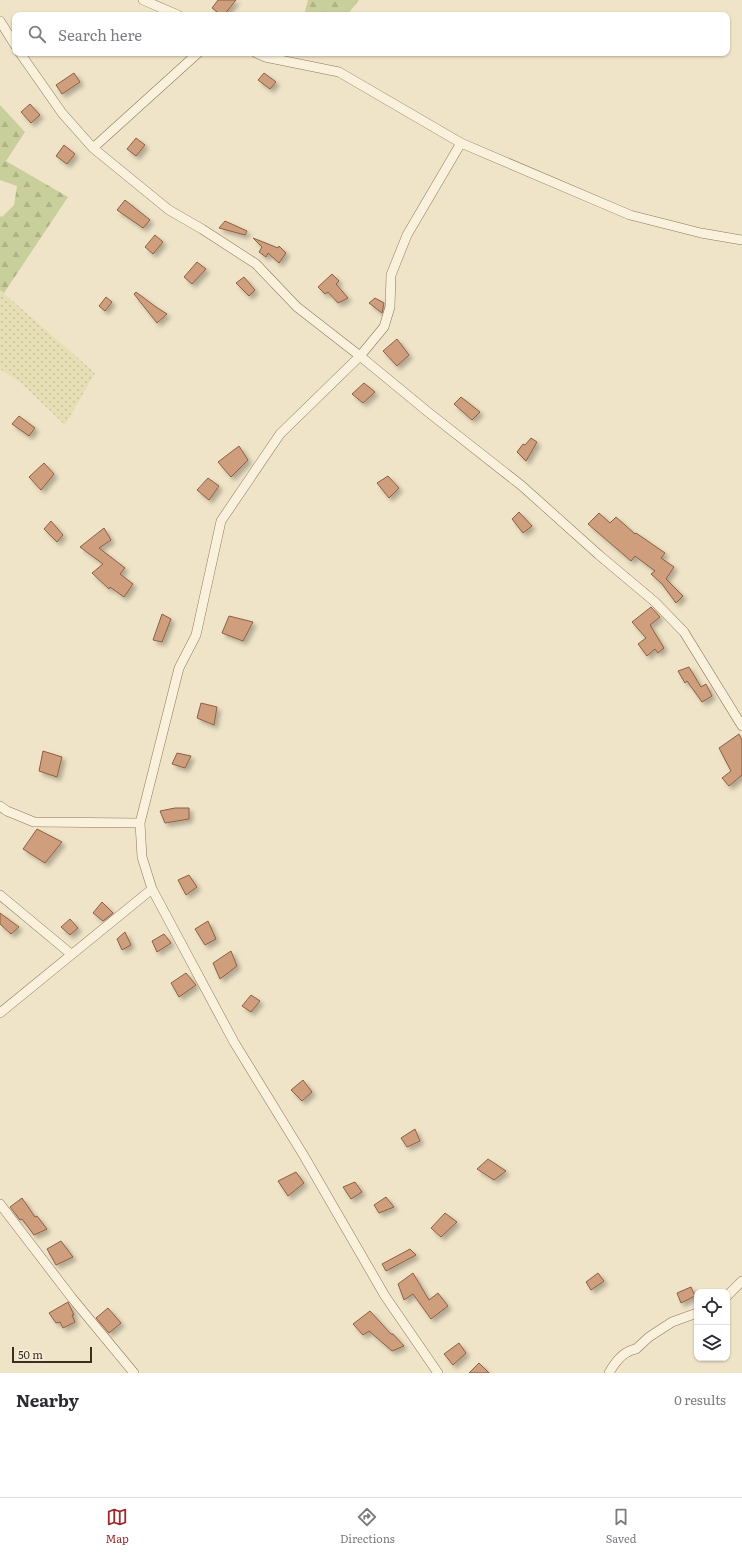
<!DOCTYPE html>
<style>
body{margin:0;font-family:Literata,serif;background:#f2f2f3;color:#2b2b33}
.controls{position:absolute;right:12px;bottom:12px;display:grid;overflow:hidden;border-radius:8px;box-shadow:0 1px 3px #0004}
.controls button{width:36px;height:36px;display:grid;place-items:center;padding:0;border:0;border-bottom:1px solid #e1e1e2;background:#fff;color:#2b2b33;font:20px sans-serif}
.scale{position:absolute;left:12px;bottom:10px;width:80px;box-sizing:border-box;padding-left:4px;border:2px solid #3d2e20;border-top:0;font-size:11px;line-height:14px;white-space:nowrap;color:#3d2e20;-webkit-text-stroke:3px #f7eed8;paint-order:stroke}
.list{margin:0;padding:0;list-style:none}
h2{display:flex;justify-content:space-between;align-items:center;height:52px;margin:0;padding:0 16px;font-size:17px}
h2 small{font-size:13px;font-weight:400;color:#7c7c81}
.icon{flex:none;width:22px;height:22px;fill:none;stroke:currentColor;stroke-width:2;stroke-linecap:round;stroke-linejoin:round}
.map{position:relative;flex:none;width:742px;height:1373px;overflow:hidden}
.search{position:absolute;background:#fff;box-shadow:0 1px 3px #0004;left:12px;right:12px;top:12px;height:44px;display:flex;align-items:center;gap:10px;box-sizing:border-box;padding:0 14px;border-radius:8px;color:#7c7c81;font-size:15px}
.sheet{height:124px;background:#fff}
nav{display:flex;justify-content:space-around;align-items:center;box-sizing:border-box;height:56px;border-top:1px solid #e1e1e2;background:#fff;font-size:11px;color:#7c7c81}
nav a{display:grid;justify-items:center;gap:2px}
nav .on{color:#9e2a2b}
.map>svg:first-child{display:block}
.farmland{fill:url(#farmland-dots)}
.forest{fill:url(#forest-firs)}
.building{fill:#cf9f7d;stroke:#8d5f41;filter:url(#shadow)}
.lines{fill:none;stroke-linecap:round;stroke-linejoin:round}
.minor-casing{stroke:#8d765c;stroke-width:10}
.minor{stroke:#faf1dc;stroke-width:9}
</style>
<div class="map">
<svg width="742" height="1373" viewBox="0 0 742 1373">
<defs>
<pattern id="farmland-dots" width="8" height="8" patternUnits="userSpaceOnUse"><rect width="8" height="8" fill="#e6deb5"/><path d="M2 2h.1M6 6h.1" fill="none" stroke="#c6bf9b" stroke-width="1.8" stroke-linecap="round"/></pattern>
<pattern id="forest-firs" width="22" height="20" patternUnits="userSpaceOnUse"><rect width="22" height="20" fill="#c9cf9b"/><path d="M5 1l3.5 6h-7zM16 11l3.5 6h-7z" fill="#aeb285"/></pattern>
<filter id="shadow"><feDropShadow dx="3.5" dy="3.5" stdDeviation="2" flood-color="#0004"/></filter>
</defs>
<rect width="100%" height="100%" fill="#f0e4c8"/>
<path class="farmland" d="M 0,290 L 95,373 L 65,425 L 21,383 L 0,369 Z"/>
<path class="forest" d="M 308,0 L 359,0 L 347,15 L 304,15 Z
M 0,105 L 25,132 L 6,161 L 68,197 L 4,293 L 0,290 L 0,216 L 2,217 L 14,205 L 17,186 L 0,180 Z"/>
<path class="building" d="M 218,0 L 236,0 L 224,15 L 221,15 L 212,8 Z
M 74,73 L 80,82 L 62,94 L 56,85 Z
M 264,73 L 276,82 L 270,89 L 258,80 Z
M 30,104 L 40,115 L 31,123 L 21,112 Z
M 136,138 L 145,145 L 136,156 L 127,149 Z
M 64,145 L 75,154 L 67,164 L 56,156 Z
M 125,200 L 150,220 L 143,228 L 117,210 Z
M 225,221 L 247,231 L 245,235 L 219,228 Z
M 155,235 L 163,242 L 153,254 L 145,247 Z
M 253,238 L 278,248 L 279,246 L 286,253 L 279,263 L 268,253 L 266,257 L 259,252 L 262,247 Z
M 197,262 L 206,269 L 192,284 L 184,277 Z
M 332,274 L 339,281 L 336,284 L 348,298 L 338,303 L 328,292 L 325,294 L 318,287 Z
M 244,277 L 255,290 L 249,296 L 236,283 Z
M 136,292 L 156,307 L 167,314 L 157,323 L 134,294 Z
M 106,297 L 112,302 L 105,311 L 99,306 Z
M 375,298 L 384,303 L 382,313 L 369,303 Z
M 397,339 L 409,355 L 397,366 L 383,351 Z
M 364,383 L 375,392 L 363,403 L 352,394 Z
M 461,397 L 480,412 L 472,420 L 454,404 Z
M 19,416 L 35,428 L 29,436 L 12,424 Z
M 531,438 L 537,442 L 526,461 L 517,452 L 523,444 L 525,445 Z
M 239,446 L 248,460 L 231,477 L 218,462 Z
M 44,463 L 54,474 L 41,490 L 29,477 Z
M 388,476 L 399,488 L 389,498 L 377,483 Z
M 208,478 L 219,486 L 209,500 L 197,490 Z
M 519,512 L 532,526 L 523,533 L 512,519 Z
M 599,513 L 610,523 L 616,517 L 635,534 L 636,533 L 665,553 L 661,558 L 674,567 L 666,579 L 683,596 L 676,603 L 662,584 L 651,574 L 655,571 L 635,556 L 631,561 L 588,524 Z
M 51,521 L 63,535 L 57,542 L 44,529 Z
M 104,528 L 111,540 L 99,548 L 125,568 L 120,574 L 133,584 L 124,597 L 110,587 L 109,589 L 92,573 L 103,564 L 80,547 Z
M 651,607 L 660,617 L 650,625 L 664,648 L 658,653 L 655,649 L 647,656 L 638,644 L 646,638 L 632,622 Z
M 162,614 L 171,619 L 162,642 L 153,640 Z
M 229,616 L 253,622 L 243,641 L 222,633 Z
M 689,667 L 701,687 L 706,684 L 712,696 L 702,702 L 687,681 L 685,683 L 678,671 Z
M 201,703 L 217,707 L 214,725 L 197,718 Z
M 739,734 L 742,740 L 742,775 L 729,786 L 722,778 L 731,771 L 719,748 Z
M 43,751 L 62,757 L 57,777 L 39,771 Z
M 177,753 L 191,756 L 185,768 L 172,764 Z
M 175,808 L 189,808 L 189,819 L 165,823 L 160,811 Z
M 37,829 L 62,842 L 45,863 L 23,849 Z
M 189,875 L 197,887 L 186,895 L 178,880 Z
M 102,902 L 113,913 L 103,921 L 93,913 Z
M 0,913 L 19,927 L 11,934 L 0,924 Z
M 70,919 L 78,928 L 70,935 L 61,927 Z
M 208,921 L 216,939 L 205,945 L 195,929 Z
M 125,932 L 131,945 L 122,950 L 117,939 Z
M 164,934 L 171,943 L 157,952 L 152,941 Z
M 231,951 L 237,966 L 220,979 L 213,963 Z
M 186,973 L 196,985 L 179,997 L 171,983 Z
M 251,995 L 260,1001 L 251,1012 L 242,1006 Z
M 303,1080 L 312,1092 L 302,1101 L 291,1090 Z
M 415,1129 L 420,1141 L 407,1147 L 401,1138 Z
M 488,1159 L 506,1171 L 494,1180 L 477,1169 Z
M 296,1172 L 304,1183 L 288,1196 L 278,1181 Z
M 355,1182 L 362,1192 L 351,1199 L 343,1187 Z
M 386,1197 L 394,1207 L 379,1213 L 374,1205 Z
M 22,1198 L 35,1217 L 37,1216 L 47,1229 L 34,1235 L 22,1219 L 20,1220 L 10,1207 Z
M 445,1213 L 457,1222 L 441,1237 L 431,1228 Z
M 61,1241 L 73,1257 L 56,1265 L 47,1249 Z
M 410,1249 L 416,1255 L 386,1271 L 382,1264 Z
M 413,1273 L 429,1300 L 438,1293 L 448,1306 L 431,1319 L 413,1294 L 404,1300 L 398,1284 Z
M 598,1273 L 604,1281 L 591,1290 L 586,1282 Z
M 691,1287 L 695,1296 L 681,1303 L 677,1293 Z
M 68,1302 L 74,1315 L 72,1315 L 75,1322 L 63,1328 L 60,1322 L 56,1323 L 49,1313 Z
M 108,1308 L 121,1323 L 109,1333 L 96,1318 Z
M 370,1311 L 391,1334 L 393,1334 L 404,1346 L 392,1351 L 369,1331 L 363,1335 L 353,1324 Z
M 459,1343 L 466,1353 L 453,1365 L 444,1354 Z
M 479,1363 L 489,1373 L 469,1373 Z"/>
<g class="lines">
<g class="minor-casing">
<path id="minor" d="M 143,0 L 178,15
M 0,21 L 15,45
M 20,53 L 62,113 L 93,148 L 169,210 L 202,229 L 256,264 L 297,307 L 360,356 L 428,412 L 522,486 L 599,555 L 655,602 L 684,632 L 742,726
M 256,53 L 265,57 L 339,72 L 461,143 L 630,215 L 701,233 L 742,240
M 93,148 L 198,53
M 0,806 L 7,811 L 34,822 L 140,823
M 152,889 L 142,857 L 140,823 L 179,668 L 196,635 L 221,521 L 280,434 L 360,356 L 384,327 L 390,307 L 391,275 L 407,235 L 461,143
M 0,895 L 71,954
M 0,1013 L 152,889 L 234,1042 L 304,1156 L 385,1296 L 438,1373
M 0,1204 L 72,1298 L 134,1373
M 727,1296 L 742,1281
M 609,1373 C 615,1362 623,1351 636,1349 L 649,1337 L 672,1322 L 697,1313"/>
</g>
<use href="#minor" class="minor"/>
</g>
</svg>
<div class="controls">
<button><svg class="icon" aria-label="locate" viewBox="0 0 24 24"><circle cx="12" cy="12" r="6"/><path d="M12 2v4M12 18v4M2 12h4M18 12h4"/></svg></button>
<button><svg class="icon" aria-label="layers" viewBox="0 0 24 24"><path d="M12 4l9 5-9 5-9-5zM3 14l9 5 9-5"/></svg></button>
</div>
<div class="scale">50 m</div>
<div class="search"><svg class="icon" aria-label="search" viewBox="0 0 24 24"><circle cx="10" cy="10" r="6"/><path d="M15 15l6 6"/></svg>Search here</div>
</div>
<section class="sheet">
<h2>Nearby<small>0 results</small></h2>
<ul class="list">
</ul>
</section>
<nav>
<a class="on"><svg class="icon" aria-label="map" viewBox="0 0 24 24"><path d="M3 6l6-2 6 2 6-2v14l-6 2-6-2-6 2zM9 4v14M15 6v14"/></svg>Map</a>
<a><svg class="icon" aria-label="directions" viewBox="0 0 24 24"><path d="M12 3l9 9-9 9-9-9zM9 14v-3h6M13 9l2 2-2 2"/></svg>Directions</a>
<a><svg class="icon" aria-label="saved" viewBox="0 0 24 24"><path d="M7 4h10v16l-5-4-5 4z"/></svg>Saved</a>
</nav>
